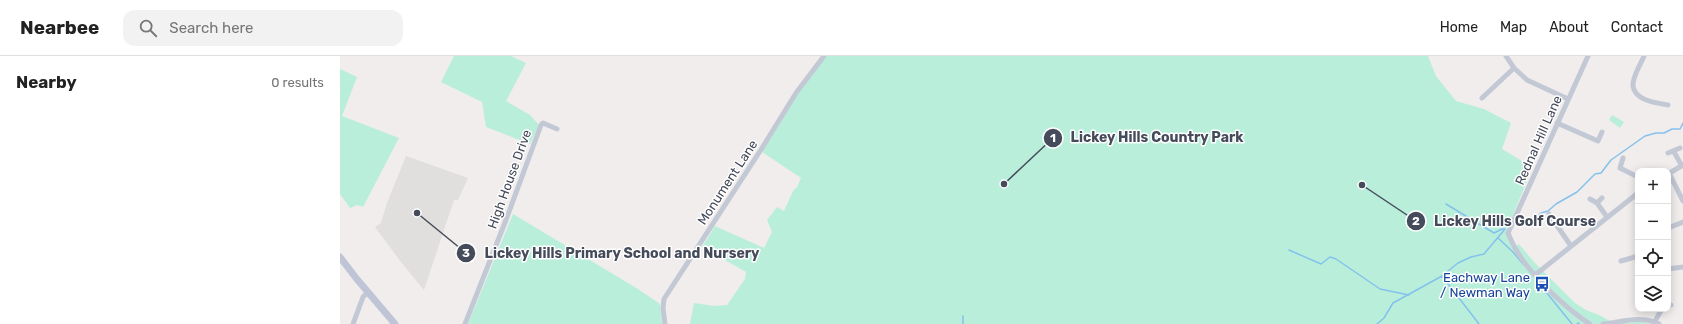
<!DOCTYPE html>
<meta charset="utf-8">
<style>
body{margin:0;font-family:Rubik,sans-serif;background:#f2f2f2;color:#222}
.controls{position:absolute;right:12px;bottom:12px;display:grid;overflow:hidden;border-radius:8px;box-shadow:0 2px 10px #0003}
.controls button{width:36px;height:36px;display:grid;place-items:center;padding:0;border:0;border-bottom:1px solid #e0e0e0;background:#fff;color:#222;font:20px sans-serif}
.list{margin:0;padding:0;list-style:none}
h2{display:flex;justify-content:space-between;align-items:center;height:52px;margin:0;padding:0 16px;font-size:17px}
h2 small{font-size:13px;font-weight:400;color:#767676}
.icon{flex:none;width:22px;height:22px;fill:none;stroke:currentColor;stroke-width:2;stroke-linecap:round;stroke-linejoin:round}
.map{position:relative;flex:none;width:1343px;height:268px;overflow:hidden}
header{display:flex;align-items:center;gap:24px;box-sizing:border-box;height:56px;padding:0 20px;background:#fff;border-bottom:1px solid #e0e0e0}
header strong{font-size:19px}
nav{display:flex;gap:22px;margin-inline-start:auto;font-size:14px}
.search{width:280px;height:36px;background:#f2f2f2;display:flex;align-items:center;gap:10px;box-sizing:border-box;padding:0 14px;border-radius:12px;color:#767676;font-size:15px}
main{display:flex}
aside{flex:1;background:#fff}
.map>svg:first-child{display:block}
.education{fill:#e1dede}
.green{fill:#b9efda}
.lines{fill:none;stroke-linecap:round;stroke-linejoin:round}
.stream{stroke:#85c1ed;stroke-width:1.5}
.street{stroke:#c3c8d5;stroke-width:5}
.secondary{stroke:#bfc5d7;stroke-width:7}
.labels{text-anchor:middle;stroke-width:3;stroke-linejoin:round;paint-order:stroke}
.street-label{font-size:13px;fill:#454b5a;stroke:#fff}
.transit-label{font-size:13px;fill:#164399;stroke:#fff;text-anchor:end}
.leader{fill:none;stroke:#454b5a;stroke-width:1.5}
.callout-dot{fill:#454b5a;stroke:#fff;stroke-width:1.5}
.mark-label{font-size:12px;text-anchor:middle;font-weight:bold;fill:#fff}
.callout-label{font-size:14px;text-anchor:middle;font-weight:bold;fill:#454b5a;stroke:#fff;stroke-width:3;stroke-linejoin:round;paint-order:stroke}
</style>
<header>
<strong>Nearbee</strong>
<div class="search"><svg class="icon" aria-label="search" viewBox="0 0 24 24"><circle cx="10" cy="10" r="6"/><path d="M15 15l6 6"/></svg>Search here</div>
<nav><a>Home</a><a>Map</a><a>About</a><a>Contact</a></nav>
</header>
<main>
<aside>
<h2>Nearby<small>0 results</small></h2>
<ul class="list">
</ul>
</aside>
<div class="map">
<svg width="1343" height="268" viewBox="0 0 1343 268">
<rect width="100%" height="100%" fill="#f0edec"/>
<path class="education" d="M 66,100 L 128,122 L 118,144 L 114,144 L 84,234 L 61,206 L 35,171 L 41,167 L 47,147 Z"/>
<path class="green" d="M 114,0 L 171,0 L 186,7 L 166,45 L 190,59 L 199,69 L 190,88 L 146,71 L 142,46 L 101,26 Z
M 486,0 L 1088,0 L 1096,20 L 1116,45 L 1144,53 L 1171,67 L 1162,93 L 1190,110 L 1189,120 L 1166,176 L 1173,192 L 1179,188 L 1194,206 L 1235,247 L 1246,254 L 1259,259 L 1274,267 L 1290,267 L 1297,265 L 1312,268 L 350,268 L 354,247 L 374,250 L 387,249 L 405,223 L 406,216 L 362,191 L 375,170 L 424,192 L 432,176 L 427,164 L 437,151 L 444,155 L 453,135 L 457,131 L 461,122 L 422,96 L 457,39 Z
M 0,13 L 17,21 L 2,60 L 59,82 L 23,151 L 17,149 L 10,152 L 0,138 Z
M 1272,59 L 1284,66 L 1280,72 L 1269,64 Z
M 173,158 L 298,233 L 320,248 L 322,268 L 128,268 Z"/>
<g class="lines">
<path class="stream" d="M 1106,148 L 1154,177 L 1162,173 L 1165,173
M 1179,168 L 1192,163 L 1201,157 L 1208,155 L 1216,148 L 1237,136 L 1255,118 L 1261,117 L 1271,104 L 1305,80 L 1316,77 L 1324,77 L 1332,73 L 1340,73 L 1343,67
M 1158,182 L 1172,195 L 1183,208
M 949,194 L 981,208 L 990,201 L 996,203 L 1040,233 L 1069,239
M 1102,220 L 1139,268
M 1202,231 L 1232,268
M 623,260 L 623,268
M 1037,268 L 1044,262 L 1053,247 L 1102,220 L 1118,207 L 1131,201 L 1144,198 L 1165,173
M 1237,268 L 1239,267"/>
<path class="street" d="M 1166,0 L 1174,12 L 1187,24 L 1228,43
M 1248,0 L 1168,177 C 1171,184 1174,191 1178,197 C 1192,220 1226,253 1250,268
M 1304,0 C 1301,8 1292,21 1293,30 C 1295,45 1317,47 1328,49
M 1142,42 L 1174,12
M 1217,67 L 1258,85 L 1262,76
M 1334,96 L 1342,110
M 1328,97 L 1340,92
M 1283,102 L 1280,112 L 1298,121
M 1329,117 L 1343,145
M 1328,118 L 1343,109
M 1250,143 L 1257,147 L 1262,142
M 1257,147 L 1267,161
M 1209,158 L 1231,190
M 1328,172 L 1343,166
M 1281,205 L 1298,200
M 1328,213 L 1343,211
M 1195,219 L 1298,137
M 1328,248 L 1331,249
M 1315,265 L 1322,253
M 13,268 L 23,241 L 28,236
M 125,268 L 166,164 L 201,69 L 203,67 L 217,73
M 325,268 L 323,252 L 324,243 L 422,92 L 456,37 L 484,0
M 1263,268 C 1281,266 1302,259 1319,268"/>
<path class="secondary" d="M 0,201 L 16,222 L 55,268"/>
</g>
<defs>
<g id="bus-bare" transform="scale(1.2)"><path d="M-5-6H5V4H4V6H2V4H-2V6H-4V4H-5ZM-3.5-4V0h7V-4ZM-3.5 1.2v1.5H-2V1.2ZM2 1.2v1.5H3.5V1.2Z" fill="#1a4fb4" stroke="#fff" stroke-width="2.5" paint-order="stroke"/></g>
</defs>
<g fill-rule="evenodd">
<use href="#bus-bare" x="1202" y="228"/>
</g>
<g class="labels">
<g class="street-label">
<text transform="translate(1198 84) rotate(-66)" y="5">Rednal Hill Lane</text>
<text transform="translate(169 123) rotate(-70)" y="5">High House Drive</text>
<text transform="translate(387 126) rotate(-57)" y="5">Monument Lane</text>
</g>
<g class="transit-label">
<text x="1190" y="226">Eachway Lane<tspan x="1190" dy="15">/ Newman Way</tspan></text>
</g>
</g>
<path class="leader" d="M664 128L713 82M1022 129L1076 165M77 157L126 197"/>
<g class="callout-dot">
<circle cx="664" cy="128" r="4"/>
<circle cx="1022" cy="129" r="4"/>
<circle cx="77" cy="157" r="4"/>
<circle cx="713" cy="82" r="10"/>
<circle cx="1076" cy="165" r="10"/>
<circle cx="126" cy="197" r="10"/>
</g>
<g class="mark-label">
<text x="713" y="86">1</text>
<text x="1076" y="169">2</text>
<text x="126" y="201">3</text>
</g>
<g class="callout-label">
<text x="817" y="86">Lickey Hills Country Park</text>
<text x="1175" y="170">Lickey Hills Golf Course</text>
<text x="282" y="202">Lickey Hills Primary School and Nursery</text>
</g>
</svg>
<div class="controls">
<button>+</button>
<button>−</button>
<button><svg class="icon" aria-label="locate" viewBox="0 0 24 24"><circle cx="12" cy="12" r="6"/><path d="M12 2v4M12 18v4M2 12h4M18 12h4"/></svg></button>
<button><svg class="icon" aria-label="layers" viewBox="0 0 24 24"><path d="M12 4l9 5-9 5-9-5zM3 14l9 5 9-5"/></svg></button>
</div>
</div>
</main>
